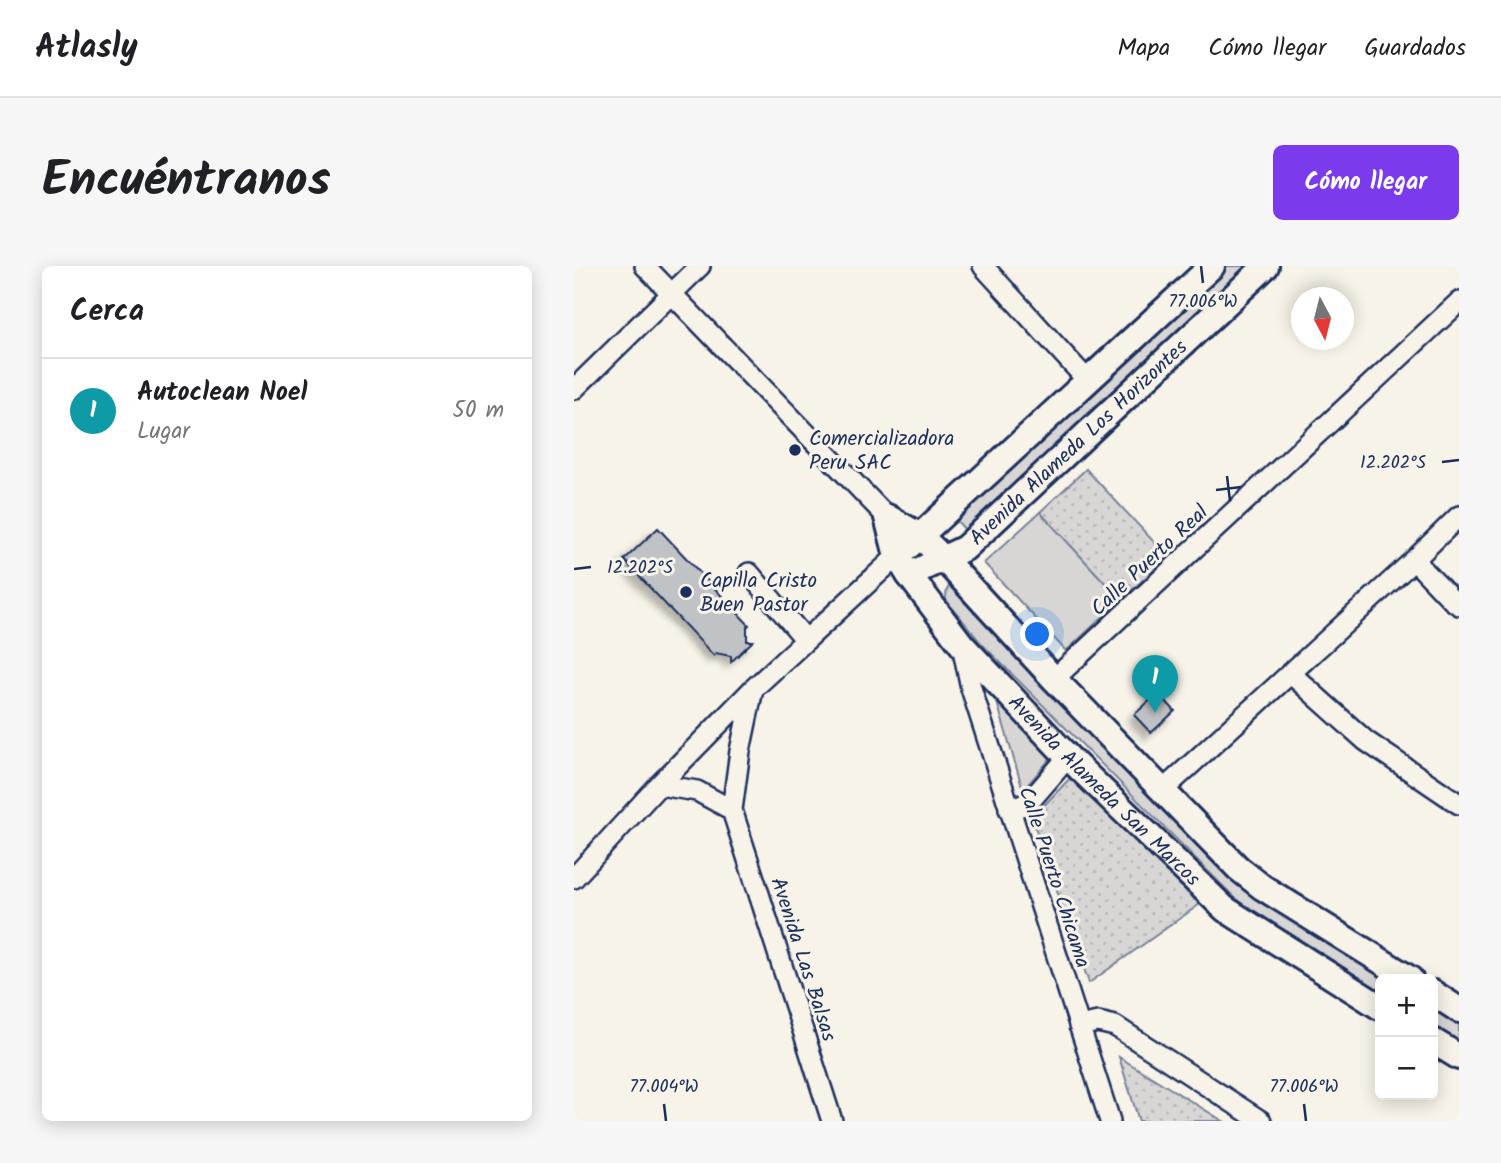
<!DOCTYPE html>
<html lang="es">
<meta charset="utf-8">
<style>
body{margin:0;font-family:Kalam,sans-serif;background:#f6f6f6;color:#202124}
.controls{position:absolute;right:21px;bottom:21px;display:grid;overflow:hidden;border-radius:10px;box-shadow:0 4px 18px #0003}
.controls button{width:63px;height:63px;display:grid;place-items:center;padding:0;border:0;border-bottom:2px solid #e0e0e0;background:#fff;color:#202124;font:35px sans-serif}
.compass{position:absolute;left:717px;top:21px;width:63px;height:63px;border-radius:50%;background:#fff;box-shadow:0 4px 18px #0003;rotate:173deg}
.you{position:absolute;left:464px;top:369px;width:24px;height:24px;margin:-18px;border:5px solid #fff;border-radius:50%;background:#1a73e8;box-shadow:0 0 0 10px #1a73e833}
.badge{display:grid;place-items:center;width:46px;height:46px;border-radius:50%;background:#7c3aed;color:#fff;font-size:23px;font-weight:700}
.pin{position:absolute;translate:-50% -58px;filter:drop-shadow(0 2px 4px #0008)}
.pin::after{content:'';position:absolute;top:37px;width:24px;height:21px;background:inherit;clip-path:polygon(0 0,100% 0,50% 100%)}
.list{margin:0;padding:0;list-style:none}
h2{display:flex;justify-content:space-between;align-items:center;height:91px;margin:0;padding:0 28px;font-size:30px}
h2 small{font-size:23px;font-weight:400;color:#757577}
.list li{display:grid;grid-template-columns:46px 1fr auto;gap:21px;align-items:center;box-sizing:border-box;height:105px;padding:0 28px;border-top:2px solid #e0e0e0}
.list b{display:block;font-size:26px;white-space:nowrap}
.list p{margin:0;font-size:23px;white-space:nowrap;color:#757577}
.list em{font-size:23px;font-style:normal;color:#757577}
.map{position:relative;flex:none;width:885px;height:855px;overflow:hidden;border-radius:10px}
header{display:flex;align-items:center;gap:42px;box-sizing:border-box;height:98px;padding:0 35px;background:#fff;border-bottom:2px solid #e0e0e0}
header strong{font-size:33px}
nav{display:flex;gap:38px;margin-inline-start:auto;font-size:24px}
.intro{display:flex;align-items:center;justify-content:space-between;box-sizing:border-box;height:168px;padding:0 42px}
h1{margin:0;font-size:49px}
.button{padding:18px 32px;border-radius:10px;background:#7c3aed;color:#fff;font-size:24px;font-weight:700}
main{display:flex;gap:42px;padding:0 42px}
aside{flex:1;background:#fff;border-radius:10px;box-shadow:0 4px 18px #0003}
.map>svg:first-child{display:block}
.grass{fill:#d7d6d4;stroke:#798299;stroke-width:2}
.park{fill:url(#park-dots);stroke:#798299;stroke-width:2}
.building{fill:#c0c3c5;stroke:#1b2f5e;stroke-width:2;filter:url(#shadow)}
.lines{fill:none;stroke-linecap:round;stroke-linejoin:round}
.minor-casing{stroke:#1b2f5e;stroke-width:24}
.major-casing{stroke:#1b2f5e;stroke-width:30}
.minor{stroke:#f7f3e8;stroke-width:19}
.major{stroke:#f7f3e8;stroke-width:24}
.ticks{fill:none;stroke:#1b2f5e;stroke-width:2.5}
.poi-dot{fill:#1b2f5e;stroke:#f7f3e8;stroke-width:2.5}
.labels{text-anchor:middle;stroke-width:6;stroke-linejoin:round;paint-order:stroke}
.poi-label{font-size:21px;fill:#1b2f5e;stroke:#f7f3e8;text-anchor:start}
.street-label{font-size:21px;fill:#1b2f5e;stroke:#f7f3e8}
.ticks-label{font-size:18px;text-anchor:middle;fill:#1b2f5e;stroke:#f7f3e8;stroke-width:6;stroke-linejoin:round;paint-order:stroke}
</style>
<header>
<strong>Atlasly</strong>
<nav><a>Mapa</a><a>Cómo llegar</a><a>Guardados</a></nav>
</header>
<div class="intro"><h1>Encuéntranos</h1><a class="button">Cómo llegar</a></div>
<main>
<aside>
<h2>Cerca<small></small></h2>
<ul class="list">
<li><span class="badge" style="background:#0f9aa8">1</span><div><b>Autoclean Noel</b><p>Lugar</p></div><em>50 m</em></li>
</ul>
</aside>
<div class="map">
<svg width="885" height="855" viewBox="0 0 885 855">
<defs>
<pattern id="park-dots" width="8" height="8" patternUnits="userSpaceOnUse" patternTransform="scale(1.75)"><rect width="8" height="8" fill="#d7d6d4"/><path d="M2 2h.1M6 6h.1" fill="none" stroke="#b8b8b8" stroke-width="1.8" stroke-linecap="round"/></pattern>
<filter id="shadow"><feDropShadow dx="-6" dy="6" stdDeviation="3.5" flood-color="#0004"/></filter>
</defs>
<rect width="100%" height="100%" fill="#f7f3e8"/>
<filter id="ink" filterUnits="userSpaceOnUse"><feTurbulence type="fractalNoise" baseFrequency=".0143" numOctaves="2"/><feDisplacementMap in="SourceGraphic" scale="14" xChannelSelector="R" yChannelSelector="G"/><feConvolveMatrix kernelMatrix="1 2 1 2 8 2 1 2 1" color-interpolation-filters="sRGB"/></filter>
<g filter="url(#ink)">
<path class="grass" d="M 651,0 L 680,0 L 395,268 L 381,253 Z
M 466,246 L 547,334 L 492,385 L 410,297 Z
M 381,318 L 590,530 L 817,713 L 806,713 L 806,729 L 703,664 L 659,630 L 407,377 L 372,334 C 372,326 372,320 381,318 Z
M 420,426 L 477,492 L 449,524 Z
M 859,740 L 885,758 L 885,778 L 859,761 Z"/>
<path class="park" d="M 512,203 L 594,291 L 547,334 L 466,246 Z
M 499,509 L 626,638 L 515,717 L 458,552 Z
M 545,791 L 649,855 L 565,855 Z"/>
<path class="building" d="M 84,262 L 175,359 L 173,361 L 173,375 L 179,375 L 157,396 L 157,390 L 142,387 L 140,390 L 50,294 Z
M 584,427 L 601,445 L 577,467 L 560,449 Z"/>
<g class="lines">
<g class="minor-casing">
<path id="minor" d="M 71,0 L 313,251
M 409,0 L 514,115
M 0,123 L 126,0
M 840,294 L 878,334 L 885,339
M 175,307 L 232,374
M 388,379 L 397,422 L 536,855
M 716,407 L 792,475 L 885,538
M 480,413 L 885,36
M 179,423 L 166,485 L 158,544 L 258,855
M 85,519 L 123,525 L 158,544
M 588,525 L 840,294 L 885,250
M 435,543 L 447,540 L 457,534 L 494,491
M 0,612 L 85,519 L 179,423 L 323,290
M 505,760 L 524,756 L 541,760 L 687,855"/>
</g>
<g class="major-casing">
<g id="major">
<path id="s1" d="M 313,251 L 323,290 L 335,309 L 388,379 L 494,491 L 651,643 L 806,741"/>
<path d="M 313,251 L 346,270 L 370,293 L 480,413 L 664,602 L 688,621 L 836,713"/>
<path d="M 335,280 L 638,0"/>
<path id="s2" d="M 335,309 L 391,282 L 692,0"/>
<path d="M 859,727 L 885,744"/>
<path d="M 859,775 L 885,791"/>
</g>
</g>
<use href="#minor" class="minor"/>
<use href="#major" class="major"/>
</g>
</g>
<path class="ticks" d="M 627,0 L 629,17M 868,196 L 885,194M 653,210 L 656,235M 642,224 L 667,221M 0,303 L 17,301M 90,838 L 92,855M 730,838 L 732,855"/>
<g class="poi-dot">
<circle cx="221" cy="184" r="7"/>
<circle cx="112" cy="326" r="7"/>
</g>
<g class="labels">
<g class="poi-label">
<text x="235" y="179">Comercializadora<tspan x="235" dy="24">Peru SAC</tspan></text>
<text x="126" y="321">Capilla Cristo<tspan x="126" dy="24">Buen Pastor</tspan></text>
</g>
<g class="street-label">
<text dy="7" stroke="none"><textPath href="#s2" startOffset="217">Avenida Alameda Los Horizontes</textPath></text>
<text transform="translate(575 294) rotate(-43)" y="7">Calle Puerto Real</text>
<text dy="7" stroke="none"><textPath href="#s1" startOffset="354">Avenida Alameda San Marcos</textPath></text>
<text transform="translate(481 611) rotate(72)" y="7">Calle Puerto Chicama</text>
<text transform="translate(230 693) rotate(72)" y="7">Avenida Las Balsas</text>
</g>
</g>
<g class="ticks-label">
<text x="629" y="41">77.006°W</text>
<text x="819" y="202">12.202°S</text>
<text x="66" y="307">12.202°S</text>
<text x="90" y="826">77.004°W</text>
<text x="730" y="826">77.006°W</text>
</g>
</svg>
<div class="controls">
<button>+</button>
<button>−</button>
</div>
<svg class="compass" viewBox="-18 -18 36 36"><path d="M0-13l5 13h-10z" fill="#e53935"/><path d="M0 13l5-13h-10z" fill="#757577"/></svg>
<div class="you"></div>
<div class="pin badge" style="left:581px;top:447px;background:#0f9aa8">1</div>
</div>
</main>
